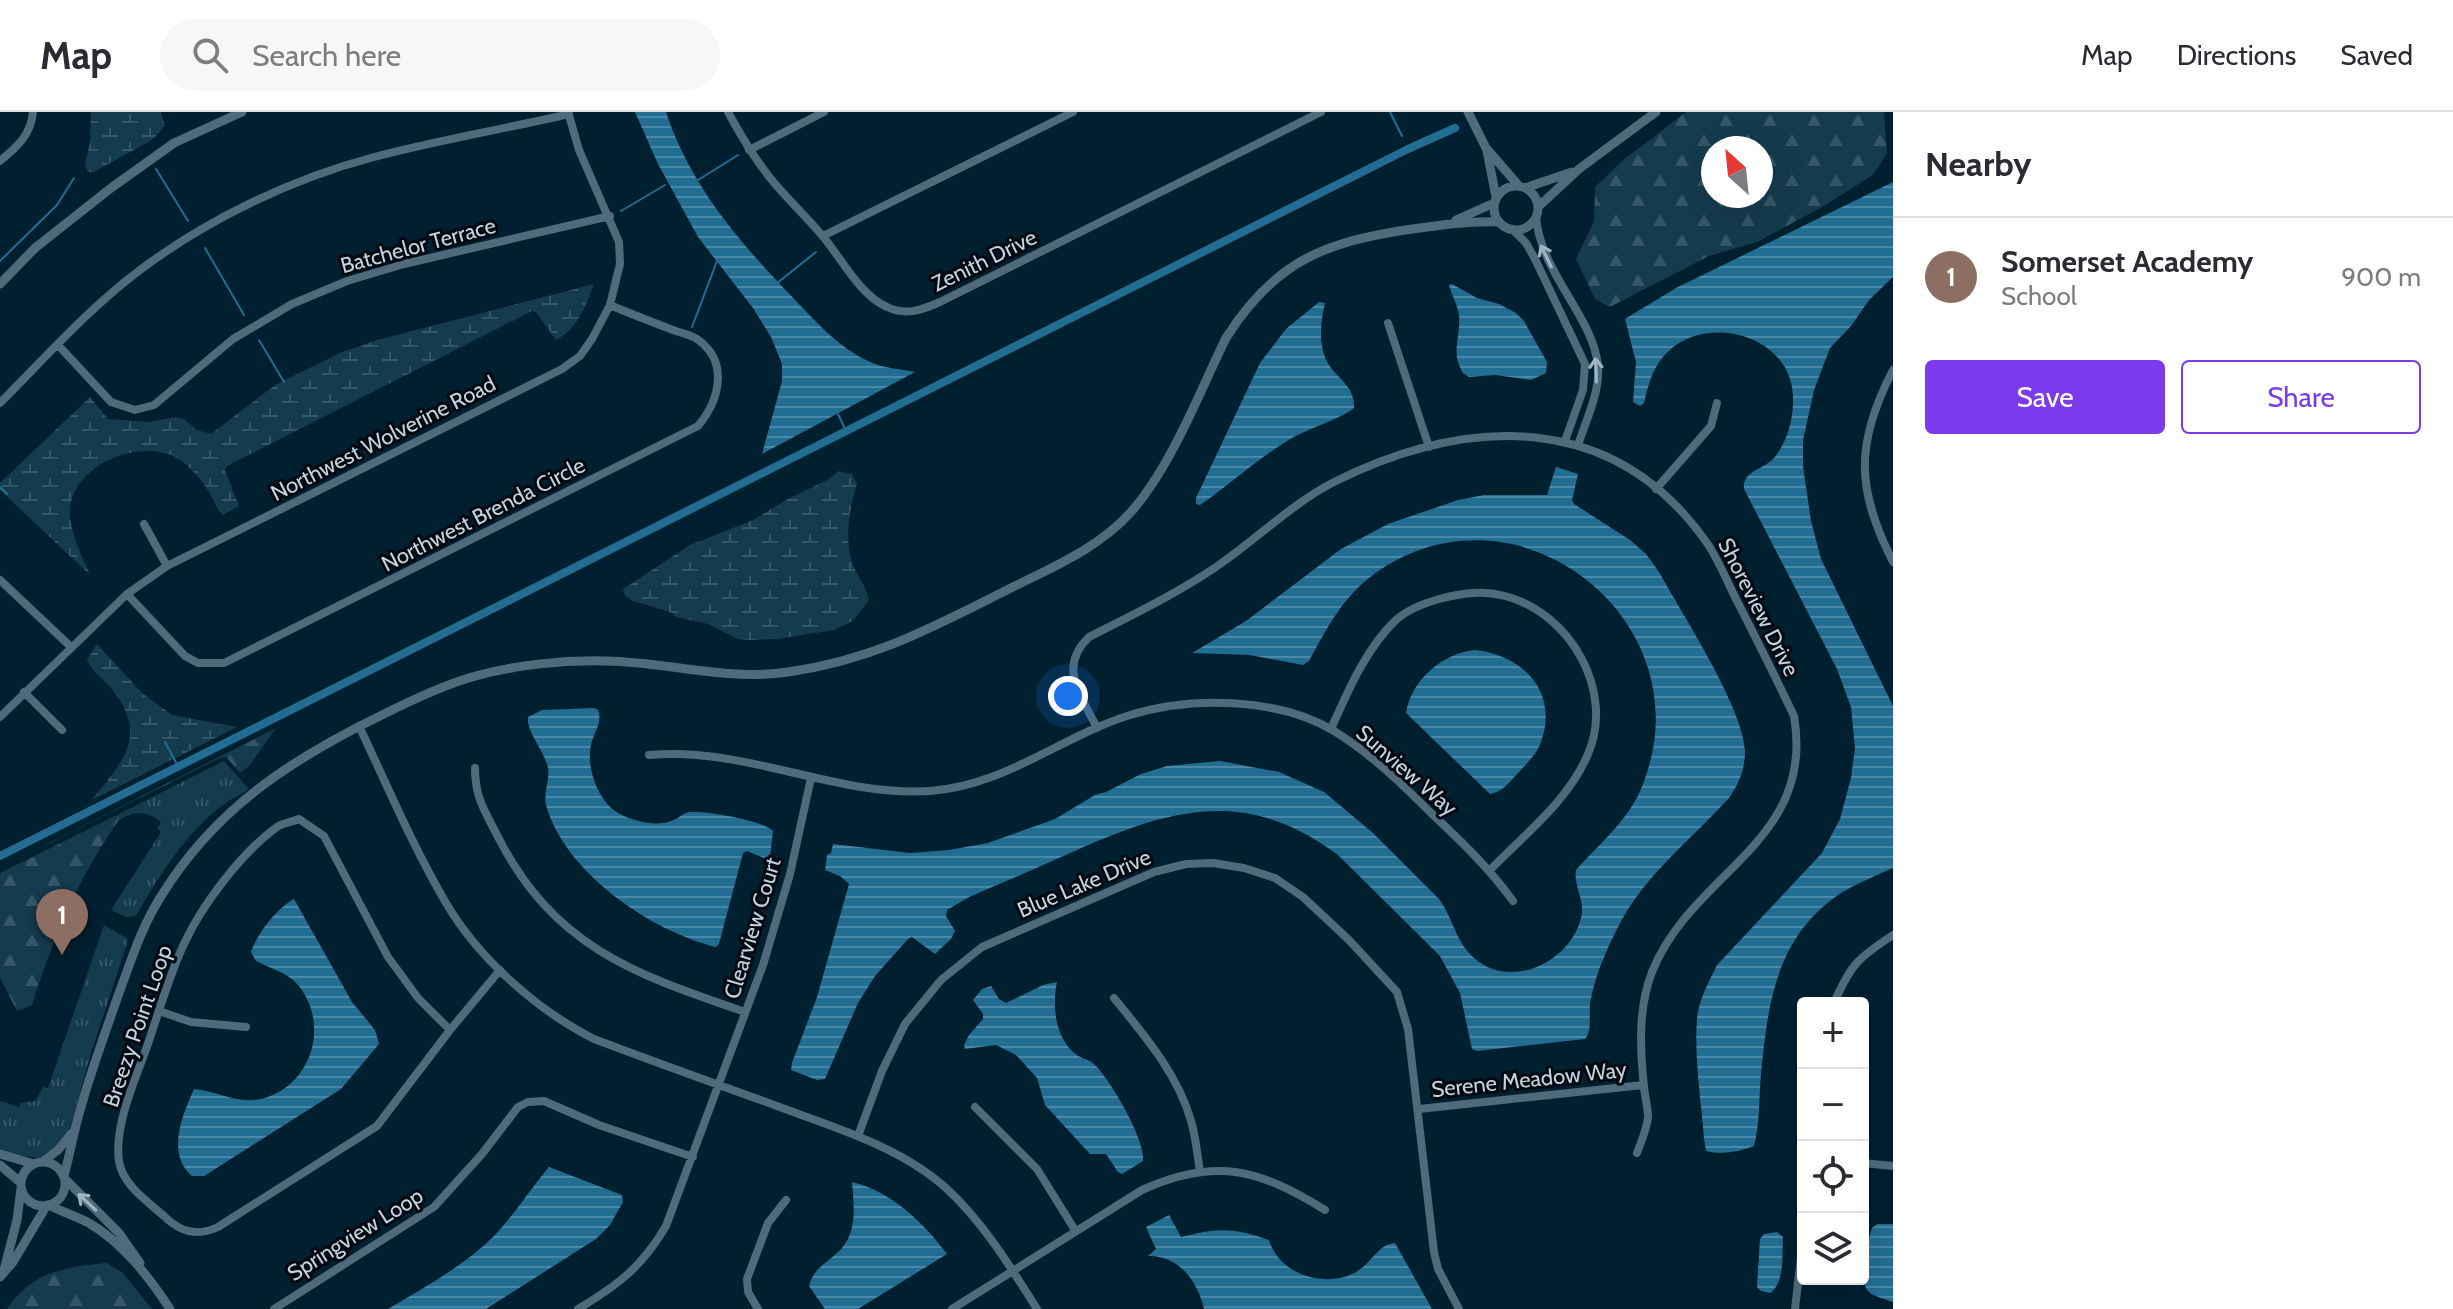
<!DOCTYPE html>
<meta charset="utf-8">
<style>
body{margin:0;font-family:Cabin,sans-serif;background:#f7f7f7;color:#2b2b33}
.controls{position:absolute;right:24px;bottom:24px;display:grid;overflow:hidden;border-radius:8px;box-shadow:0 8px 32px #0002}
.controls button{width:72px;height:72px;display:grid;place-items:center;padding:0;border:0;border-bottom:2px solid #e1e1e2;background:#fff;color:#2b2b33;font:40px sans-serif}
.compass{position:absolute;left:1701px;top:24px;width:72px;height:72px;border-radius:50%;background:#fff;box-shadow:0 8px 32px #0002;rotate:333deg}
.you{position:absolute;left:1068px;top:584px;width:28px;height:28px;margin:-20px;border:6px solid #fff;border-radius:50%;background:#1a73e8;box-shadow:0 0 0 12px #1a73e833}
.badge{display:grid;place-items:center;width:52px;height:52px;border-radius:50%;background:#7c3aed;color:#fff;font-size:26px;font-weight:700}
.pin{position:absolute;translate:-50% -66px;filter:drop-shadow(0 2px 4px #0008)}
.pin::after{content:'';position:absolute;top:42px;width:28px;height:24px;background:inherit;clip-path:polygon(0 0,100% 0,50% 100%)}
.list{margin:0;padding:0;list-style:none}
h2{display:flex;justify-content:space-between;align-items:center;height:104px;margin:0;padding:0 32px;font-size:34px}
h2 small{font-size:26px;font-weight:400;color:#7c7c81}
.list li{display:grid;grid-template-columns:52px 1fr auto;gap:24px;align-items:center;box-sizing:border-box;height:120px;padding:0 32px;border-top:2px solid #e1e1e2}
.list b{display:block;font-size:30px;white-space:nowrap}
.list p{margin:0;font-size:26px;white-space:nowrap;color:#7c7c81}
.list em{font-size:26px;font-style:normal;color:#7c7c81}
.actions{display:flex;gap:16px;padding:24px 32px}
.actions a{flex:1;padding:18px 0;border:2px solid #7c3aed;border-radius:8px;text-align:center;font-size:28px;color:#7c3aed}
.actions .main{background:#7c3aed;color:#fff}
.icon{flex:none;width:44px;height:44px;fill:none;stroke:currentColor;stroke-width:2;stroke-linecap:round;stroke-linejoin:round}
.map{position:relative;flex:none;width:1893px;height:1197px;overflow:hidden}
header{display:flex;align-items:center;gap:48px;box-sizing:border-box;height:112px;padding:0 40px;background:#fff;border-bottom:2px solid #e1e1e2}
header strong{font-size:38px}
nav{display:flex;gap:44px;margin-inline-start:auto;font-size:28px}
.search{width:560px;height:72px;background:#f7f7f7;display:flex;align-items:center;gap:20px;box-sizing:border-box;padding:0 28px;border-radius:44px;color:#7c7c81;font-size:30px}
main{display:flex}
aside{flex:1;background:#fff}
.map>svg:first-child{display:block}
.grass{fill:url(#grass-tufts)}
.forest{fill:url(#forest-firs);fill-rule:evenodd}
.wetland{fill:url(#wetland-marsh)}
.water{fill:url(#water-rules)}
.lines{fill:none;stroke-linecap:round;stroke-linejoin:round}
.stream{stroke:#226e93;stroke-width:2}
.canal{stroke:#226e93;stroke-width:8}
.minor{stroke:#4f6b7b;stroke-width:8}
.tertiary{stroke:#4f6b7b;stroke-width:9}
.oneway{stroke:#a0b4c0}
.labels{text-anchor:middle;stroke-width:6;stroke-linejoin:round;paint-order:stroke}
.street-label{font-size:22px;fill:#c3d4de;stroke:#01080f}
</style>
<header>
<strong>Map</strong>
<div class="search"><svg class="icon" aria-label="search" viewBox="0 0 24 24"><circle cx="10" cy="10" r="6"/><path d="M15 15l6 6"/></svg>Search here</div>
<nav><a>Map</a><a>Directions</a><a>Saved</a></nav>
</header>
<main>
<div class="map">
<svg width="1893" height="1197" viewBox="0 0 1893 1197">
<defs>
<pattern id="grass-tufts" width="24" height="20" patternUnits="userSpaceOnUse" patternTransform="scale(2)"><rect width="24" height="20" fill="#153b4e"/><path d="M3 7l-1-3M5 7V3M7 7l1-3M15 17l-1-3M17 17v-4M19 17l1-3" fill="none" stroke="#355667"/></pattern>
<pattern id="forest-firs" width="22" height="20" patternUnits="userSpaceOnUse" patternTransform="scale(2)"><rect width="22" height="20" fill="#153b4e"/><path d="M5 1l3.5 6h-7zM16 11l3.5 6h-7z" fill="#355667"/></pattern>
<pattern id="wetland-marsh" width="20" height="14" patternUnits="userSpaceOnUse" patternTransform="scale(2)"><rect width="20" height="14" fill="#153b4e"/><path d="M1 5h8M5 5V1M11 12h8M15 12V8" fill="none" stroke="#355667"/></pattern>
<pattern id="water-rules" width="6" height="5" patternUnits="userSpaceOnUse" patternTransform="scale(2)"><rect width="6" height="5" fill="#226e93"/><path d="M0 2.5h6" fill="none" stroke="#4b88a7"/></pattern>
</defs>
<rect width="100%" height="100%" fill="#001f2f"/>
<path class="grass" d="M 224,649 L 249,677 C 242,683 234,685 227,690 C 188,717 159,764 136,804 L 126,805 L 111,798 L 161,720 L 157,716 L 161,710 C 147,698 133,699 118,709 L 119,702 Z
M 104,813 L 128,827 L 127,832 L 91,941 L 69,1020 L 61,1030 L 39,1046 L 0,1041 L 0,989 L 19,995 L 21,991 L 35,989 L 43,975 L 48,976 Z"/>
<path class="forest" d="M 1686,0 L 1884,0 L 1887,41 L 1874,62 L 1824,94 L 1757,130 L 1709,144 L 1610,195 L 1595,187 L 1576,147 L 1594,109 L 1595,75 L 1622,49 ZM 1761,36 L 1761,84 L 1713,84 L 1713,36 Z
M 276,616 L 249,654 L 240,661 L 227,646 L 222,645 L 0,756 Z
M 119,702 L 118,709 C 76,771 55,821 32,893 L 17,899 L 0,866 L 0,761 Z
M 106,1151 L 122,1160 L 152,1197 L 7,1197 C 32,1160 64,1155 106,1151 Z"/>
<path class="wetland" d="M 91,0 L 161,0 L 165,14 L 152,28 L 92,61 L 87,59 L 85,52 L 90,31 Z
M 594,172 C 586,193 578,217 556,228 L 536,200 L 532,199 L 227,354 L 225,358 L 239,394 L 223,403 C 216,397 215,390 210,382 C 203,369 190,354 177,346 C 140,325 72,353 70,398 C 69,419 82,444 90,463 L 0,378 L 0,371 L 90,285 L 108,307 L 149,310 L 175,305 L 184,307 L 197,318 L 211,322 L 275,273 L 340,241 L 377,228 Z
M 839,359 L 852,362 L 857,372 C 849,399 844,425 853,453 C 858,465 866,475 869,488 L 853,509 L 834,518 L 777,527 L 751,528 L 737,527 L 708,512 L 676,505 L 670,500 L 633,489 L 625,484 L 623,477 L 690,433 L 753,408 L 788,387 L 827,368 Z
M 97,532 L 142,581 L 172,603 L 237,615 L 92,688 C 123,648 150,624 111,576 C 103,566 92,561 87,547 Z"/>
<path class="water" d="M 635,0 L 666,0 C 691,76 743,134 797,190 C 818,212 840,236 868,249 C 881,256 900,257 915,260 L 762,342 L 782,269 L 782,252 L 771,225 L 753,196 L 698,125 L 658,52 Z
M 1893,70 L 1893,165 L 1869,188 L 1851,214 L 1830,236 L 1814,278 L 1803,328 L 1803,354 L 1811,409 L 1821,447 L 1893,594 L 1893,756 C 1875,764 1855,772 1838,783 C 1776,826 1768,891 1761,961 C 1759,985 1760,1011 1754,1034 C 1738,1040 1722,1043 1706,1039 L 1704,1027 C 1701,987 1694,946 1697,906 C 1699,888 1709,869 1717,853 L 1822,741 L 1840,707 L 1851,666 L 1855,636 L 1851,595 L 1837,557 L 1744,377 C 1742,360 1761,358 1772,348 C 1790,330 1798,291 1790,267 C 1775,220 1706,206 1671,237 C 1654,251 1649,270 1644,291 L 1640,294 L 1633,290 L 1636,250 L 1625,207 L 1676,176 Z
M 1452,172 L 1477,186 L 1499,192 L 1516,201 L 1524,209 L 1547,250 L 1546,261 L 1531,268 L 1495,263 L 1469,265 L 1463,261 C 1450,240 1461,224 1459,204 C 1458,194 1452,184 1449,173 Z
M 1319,190 L 1325,191 C 1320,210 1318,236 1329,253 C 1339,268 1355,275 1354,296 C 1346,304 1306,318 1292,326 C 1263,343 1237,366 1210,386 L 1200,393 L 1196,392 L 1196,386 L 1260,251 L 1286,217 Z
M 1556,355 L 1578,362 L 1572,388 L 1574,392 L 1630,428 L 1646,442 L 1659,460 C 1682,502 1743,595 1745,639 C 1745,657 1739,672 1729,686 C 1691,728 1642,765 1617,817 C 1605,841 1594,866 1590,892 C 1589,904 1592,919 1585,927 L 1477,939 L 1472,937 L 1460,881 L 1440,844 L 1338,743 C 1247,675 1172,696 1077,738 C 1041,754 1005,770 969,785 L 947,798 L 946,804 L 955,819 L 951,827 L 935,842 L 912,825 L 908,827 L 875,864 L 858,891 L 825,967 L 817,968 L 791,958 L 792,951 L 817,885 L 849,772 L 840,764 L 825,758 L 827,743 L 831,741 L 833,732 L 910,741 L 949,738 L 988,731 L 1055,707 L 1095,683 L 1106,680 L 1141,662 L 1167,654 L 1220,649 L 1279,660 L 1324,680 L 1373,721 L 1439,787 C 1453,806 1455,828 1473,845 C 1509,879 1570,851 1581,806 C 1586,789 1573,774 1576,758 C 1600,731 1630,707 1643,672 C 1708,506 1511,356 1369,466 C 1341,488 1326,518 1309,549 L 1303,553 L 1250,543 L 1192,541 L 1246,509 L 1341,437 L 1388,412 L 1458,388 L 1484,383 L 1547,383 Z
M 1475,538 C 1523,543 1559,580 1541,630 C 1537,642 1527,651 1519,660 C 1510,669 1503,680 1490,682 L 1406,601 C 1411,568 1443,541 1475,538 Z
M 594,596 L 598,598 C 603,610 594,620 591,633 C 586,654 597,686 615,699 C 630,709 657,716 674,708 C 680,705 683,701 690,700 C 707,699 762,708 773,719 L 770,745 L 764,746 L 747,739 L 743,741 L 719,832 L 716,835 C 651,819 565,761 546,693 C 543,681 550,669 548,656 C 545,640 526,619 528,605 L 542,598 Z
M 294,787 L 352,890 L 375,918 L 379,932 L 341,977 L 204,1064 L 192,1064 C 166,1042 182,1004 194,977 C 217,979 236,992 261,987 C 311,975 331,913 298,873 C 287,860 271,857 256,849 L 251,840 C 257,822 277,796 294,787 Z
M 1057,870 C 1052,894 1055,924 1074,941 C 1081,947 1090,947 1096,954 C 1112,971 1145,1027 1143,1049 L 1122,1062 L 1118,1060 L 1106,1042 L 1090,1042 L 1045,993 L 1037,966 L 1016,943 L 996,933 L 965,937 L 964,933 L 969,923 L 983,907 L 983,902 L 973,888 L 982,877 L 991,874 L 999,887 L 1006,891 L 1043,873 Z
M 549,1055 L 622,1083 L 623,1090 L 610,1113 L 596,1127 L 486,1197 L 388,1197 C 425,1175 464,1154 495,1123 C 515,1102 530,1077 549,1055 Z
M 852,1070 C 891,1079 924,1111 947,1142 L 858,1197 L 825,1197 L 809,1174 C 814,1156 824,1153 837,1141 C 858,1123 854,1095 852,1070 Z
M 1169,1103 L 1181,1125 C 1217,1116 1232,1115 1269,1128 C 1279,1163 1326,1177 1356,1160 C 1371,1152 1378,1132 1395,1131 L 1432,1197 L 1204,1197 C 1198,1170 1179,1143 1148,1144 L 1156,1137 L 1146,1115 Z
M 1877,1112 L 1893,1112 L 1893,1190 C 1886,1187 1874,1185 1869,1180 C 1857,1170 1868,1129 1872,1116 Z
M 1777,1120 L 1783,1125 C 1782,1142 1785,1171 1770,1181 L 1761,1179 L 1757,1175 L 1760,1127 L 1764,1122 Z"/>
<g class="lines">
<path class="stream" d="M 1390,0 L 1402,24
M 156,57 L 188,109
M 698,68 L 738,43
M 621,99 L 665,73
M 205,136 L 244,203
M 0,149 L 57,93 L 74,66
M 776,172 L 816,140
M 692,215 L 717,149
M 259,228 L 284,270
M 838,302 L 847,321
M 0,375 L 7,382
M 165,630 L 179,656"/>
<path class="canal" d="M 0,744 L 1408,37 L 1455,16"/>
<path class="minor" d="M 728,0 C 741,24 754,46 771,67 C 788,88 808,106 825,127 C 843,149 860,183 887,195 C 906,204 922,198 940,190 L 1321,0
M 749,38 L 824,0
M 0,49 C 17,35 31,23 33,0
M 1536,105 C 1541,162 1593,204 1598,254 C 1600,281 1586,308 1578,333
M 1513,118 L 1526,131 L 1535,147 L 1585,252 L 1583,278 L 1565,329
M 823,124 L 1073,0
M 1388,211 L 1429,335
M 58,233 L 111,290 L 135,298 L 154,293 L 233,227 L 292,192 L 347,169 L 404,152 L 610,104
M 1893,258 C 1855,331 1856,377 1893,450
M 0,291 C 45,246 89,196 140,158 C 208,107 291,67 374,45 C 438,28 504,17 569,2
M 1656,377 L 1711,314 L 1717,291
M 144,412 L 167,454
M 0,468 L 71,535
M 127,482 L 185,544 L 198,551 L 224,551 L 698,314 C 719,289 730,250 697,227 C 691,223 681,221 673,218 C 652,210 631,202 610,193
M 24,580 L 62,618
M 0,605 L 127,482 L 167,454 L 562,257 L 580,244 L 592,227 L 610,193 L 620,152 L 619,130 L 579,38 L 568,0
M 359,614 C 387,673 413,735 446,791 C 479,847 537,898 594,927 C 655,950 716,972 777,994 C 835,1016 899,1034 946,1076 C 983,1110 1010,1154 1037,1197
M 1097,616 C 1081,583 1057,556 1089,525 C 1132,503 1176,482 1216,455 C 1256,428 1291,392 1334,370 C 1467,304 1613,297 1707,431 C 1718,447 1726,467 1735,485 C 1755,524 1775,564 1794,604 C 1816,731 1692,759 1652,860 C 1638,896 1640,937 1644,975 C 1645,985 1648,996 1648,1005 C 1647,1017 1641,1030 1637,1041
M 1331,617 C 1347,581 1366,536 1396,508 C 1407,498 1425,491 1439,487 C 1462,481 1482,478 1505,484 C 1571,501 1615,580 1588,642 C 1569,688 1524,723 1490,758
M 649,643 C 746,634 834,685 930,679 C 1004,674 1059,626 1127,604 C 1189,584 1277,585 1334,619 C 1370,641 1401,671 1431,701 C 1461,729 1489,756 1513,789
M 475,656 C 475,686 485,699 498,725 C 555,836 635,862 745,900
M 1114,886 C 1144,923 1178,962 1191,1009 C 1196,1025 1197,1042 1200,1059
M 1834,891 C 1851,852 1858,846 1893,823
M 159,899 L 191,910 L 246,915
M 450,918 L 418,886 L 388,845 L 324,724 L 299,707 C 292,710 283,711 277,715 C 241,741 201,794 183,834 C 167,869 157,907 144,943 C 133,972 114,1017 119,1049 C 122,1072 147,1089 164,1104 C 180,1120 197,1125 218,1115 L 377,1014 L 450,918 L 500,858
M 975,995 L 1037,1057 L 1075,1118
M 1419,997 L 1643,973
M 858,1024 L 882,959 L 905,912 L 941,868 L 982,835 L 1154,760 L 1186,752 L 1213,751 L 1244,756 L 1275,766 L 1303,785 L 1349,828 L 1397,880 L 1408,917 L 1434,1140 L 1438,1157 L 1459,1197
M 1863,1051 L 1893,1054
M 274,1197 L 434,1095 L 482,1042 L 518,995 L 528,990 L 544,989 L 599,1013 L 693,1045
M 578,1197 C 618,1173 642,1155 666,1114 L 763,853 L 790,762 L 811,666
M 758,1197 L 748,1180 L 747,1167 L 768,1111 L 786,1088
M 952,1197 L 1142,1078 C 1216,1044 1260,1058 1325,1098
M 1795,1197 L 1803,1127"/>
<path class="tertiary" d="M 1468,0 L 1486,36 L 1519,74
M 1487,39 L 1496,85
M1494 96a22 22 0 1 1 44 0a22 22 0 1 1-44 0Z
M 1525,76 L 1572,60
M 1538,95 L 1579,57 L 1656,0
M 1456,108 L 1494,91
M 0,172 L 35,136 L 111,76 L 174,31 L 242,0
M 0,1042 L 34,1052
M 42,1050 L 58,1038 L 72,1021
M21 1072a22 22 0 1 1 44 0a22 22 0 1 1-44 0Z
M 0,1053 L 21,1071
M 64,1064 C 70,1041 74,1018 81,995 C 92,956 106,919 119,881 C 131,849 141,816 160,786 C 214,697 291,647 384,602 C 412,588 441,574 472,565 C 513,553 563,548 606,549 C 668,550 726,569 788,560 C 872,548 929,517 1003,480 C 1048,457 1097,438 1131,400 C 1171,355 1199,281 1226,226 C 1275,149 1324,130 1412,117 C 1441,113 1469,109 1498,110
M 65,1067 L 119,1121 L 140,1151
M 49,1093 C 62,1100 76,1104 89,1111 C 123,1131 149,1165 170,1197
M 4,1158 L 17,1108 L 21,1076
M 0,1165 L 13,1150 L 47,1093"/>
</g>
<defs><path id="oneway-shaft" d="M-6 0H5M1.5-3L5.5 0L1.5 3" fill="none" stroke-width="1.6" stroke-linecap="round" stroke-linejoin="round" transform="scale(2)"/></defs>
<g class="oneway">
<use href="#oneway-shaft" transform="translate(1546 144) rotate(-116)"/>
<use href="#oneway-shaft" transform="translate(1596 258) rotate(-92)"/>
<use href="#oneway-shaft" transform="translate(87 1090) rotate(-137)"/>
</g>
<g class="labels">
<g class="street-label">
<text transform="translate(418 133) rotate(-15)" y="8">Batchelor Terrace</text>
<text transform="translate(984 148) rotate(-26)" y="8">Zenith Drive</text>
<text transform="translate(383 326) rotate(-27)" y="8">Northwest Wolverine Road</text>
<text transform="translate(483 402) rotate(-27)" y="8">Northwest Brenda Circle</text>
<text transform="translate(1759 495) rotate(63)" y="8">Shoreview Drive</text>
<text transform="translate(1407 658) rotate(41)" y="8">Sunview Way</text>
<text transform="translate(1084 771) rotate(-23)" y="8">Blue Lake Drive</text>
<text transform="translate(752 816) rotate(-73)" y="8">Clearview Court</text>
<text transform="translate(137 914) rotate(-71)" y="8">Breezy Point Loop</text>
<text transform="translate(1529 967) rotate(-6)" y="8">Serene Meadow Way</text>
<text transform="translate(355 1122) rotate(-32)" y="8">Springview Loop</text>
</g>
</g>
</svg>
<div class="controls">
<button>+</button>
<button>−</button>
<button><svg class="icon" aria-label="locate" viewBox="0 0 24 24"><circle cx="12" cy="12" r="6"/><path d="M12 2v4M12 18v4M2 12h4M18 12h4"/></svg></button>
<button><svg class="icon" aria-label="layers" viewBox="0 0 24 24"><path d="M12 4l9 5-9 5-9-5zM3 14l9 5 9-5"/></svg></button>
</div>
<svg class="compass" viewBox="-18 -18 36 36"><path d="M0-13l5 13h-10z" fill="#e53935"/><path d="M0 13l5-13h-10z" fill="#7c7c81"/></svg>
<div class="you"></div>
<div class="pin badge" style="left:62px;top:843px;background:#8d6e63">1</div>
</div>
<aside>
<h2>Nearby<small></small></h2>
<ul class="list">
<li><span class="badge" style="background:#8d6e63">1</span><div><b>Somerset Academy</b><p>School</p></div><em>900 m</em></li>
</ul>
<div class="actions"><a class="main">Save</a><a>Share</a></div>
</aside>
</main>
